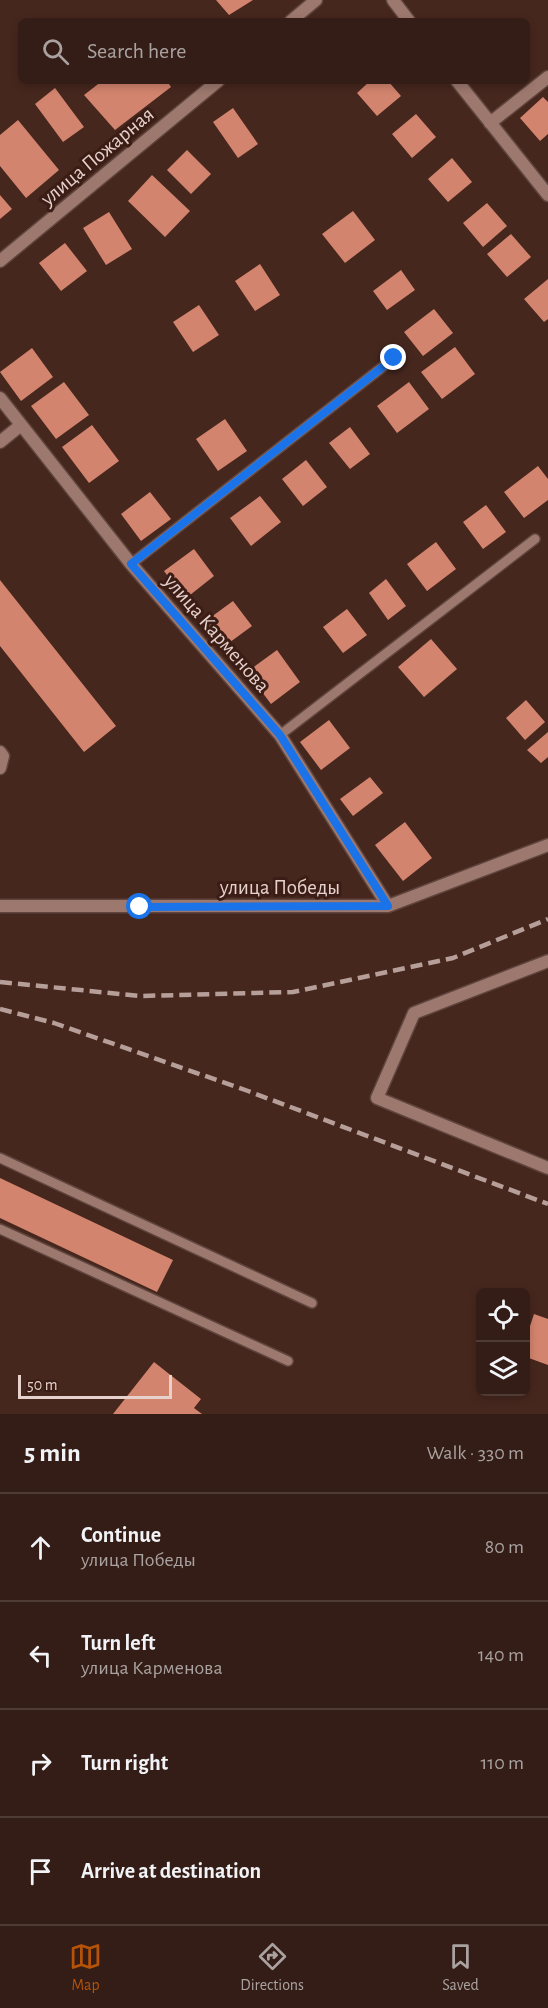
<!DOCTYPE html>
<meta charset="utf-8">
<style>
body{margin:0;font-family:"Alegreya Sans",sans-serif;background:#3c261f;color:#f1f3f6}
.controls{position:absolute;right:18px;bottom:18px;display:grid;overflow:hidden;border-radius:9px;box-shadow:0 3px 9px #0003}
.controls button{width:54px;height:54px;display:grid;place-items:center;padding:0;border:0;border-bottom:2px solid #4e3b35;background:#341d16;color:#f1f3f6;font:30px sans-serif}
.scale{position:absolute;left:18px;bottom:15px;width:154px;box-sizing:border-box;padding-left:6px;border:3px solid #e6d1cc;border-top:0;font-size:16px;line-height:21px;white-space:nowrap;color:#e6d1cc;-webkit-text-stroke:4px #3b1d15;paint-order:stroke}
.stop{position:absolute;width:18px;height:18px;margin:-14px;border:4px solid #1a73e8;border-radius:50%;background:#fff}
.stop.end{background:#1a73e8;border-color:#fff;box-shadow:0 2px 6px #0008}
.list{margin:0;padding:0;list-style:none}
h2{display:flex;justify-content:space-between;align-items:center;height:78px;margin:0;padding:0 24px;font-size:26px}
h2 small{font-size:20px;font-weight:400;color:#a9a2a1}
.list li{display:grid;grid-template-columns:39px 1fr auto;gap:18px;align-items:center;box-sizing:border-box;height:108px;padding:0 24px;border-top:2px solid #4e3b35}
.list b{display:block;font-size:22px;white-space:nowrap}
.list p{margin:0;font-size:20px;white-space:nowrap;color:#a9a2a1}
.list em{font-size:20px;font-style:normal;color:#a9a2a1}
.icon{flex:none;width:33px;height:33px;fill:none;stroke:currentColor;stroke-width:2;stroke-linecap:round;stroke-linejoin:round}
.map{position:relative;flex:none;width:548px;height:1414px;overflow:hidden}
.search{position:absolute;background:#341d16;box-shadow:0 3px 9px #0003;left:18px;right:18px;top:18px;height:66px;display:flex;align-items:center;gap:15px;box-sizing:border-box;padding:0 21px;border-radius:9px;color:#a9a2a1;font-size:22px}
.sheet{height:510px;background:#341d16}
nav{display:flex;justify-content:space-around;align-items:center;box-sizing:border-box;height:84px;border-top:2px solid #4e3b35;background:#341d16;font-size:16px;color:#a9a2a1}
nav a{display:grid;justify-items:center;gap:3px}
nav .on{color:#b45309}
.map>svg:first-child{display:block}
.building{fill:#d3846e}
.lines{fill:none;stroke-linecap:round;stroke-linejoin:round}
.service-casing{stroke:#5f453e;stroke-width:12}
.minor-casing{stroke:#5f453e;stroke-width:15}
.service{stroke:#9d786e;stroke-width:9}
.minor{stroke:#9d786e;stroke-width:12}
.rail{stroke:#b79f99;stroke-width:4.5;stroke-dasharray:12 6;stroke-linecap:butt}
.route{stroke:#1a73e8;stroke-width:8}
.labels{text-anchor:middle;stroke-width:6;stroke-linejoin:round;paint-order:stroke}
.street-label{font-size:21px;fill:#e6d1cc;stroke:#3b1d15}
</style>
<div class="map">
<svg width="548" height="1414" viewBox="0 0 548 1414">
<rect width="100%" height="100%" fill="#46271e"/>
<path class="building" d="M 216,0 L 253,0 L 229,15 Z
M 102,81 L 167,81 L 171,87 L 115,130 L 84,95 Z
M 370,81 L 388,81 L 401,96 L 377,116 L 357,93 Z
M 55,88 L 84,127 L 63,142 L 35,104 Z
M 543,97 L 548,102 L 548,134 L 540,141 L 520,118 Z
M 233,108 L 258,144 L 238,158 L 213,122 Z
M 416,114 L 436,137 L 412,158 L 392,134 Z
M 18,120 L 59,170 L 26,198 L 0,166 L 0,135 Z
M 187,150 L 211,174 L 191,194 L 167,170 Z
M 452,158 L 472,182 L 448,202 L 428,179 Z
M 152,175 L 190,211 L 165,237 L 128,201 Z
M 0,195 L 12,209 L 0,219 Z
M 487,203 L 507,226 L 483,247 L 463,223 Z
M 353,211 L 375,240 L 345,263 L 322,234 Z
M 109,212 L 132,249 L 106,265 L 83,228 Z
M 511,234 L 531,257 L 507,277 L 487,254 Z
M 65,243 L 87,271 L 61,291 L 39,263 Z
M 260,264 L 280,295 L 255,311 L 235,281 Z
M 401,270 L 415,290 L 387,310 L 373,291 Z
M 548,279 L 548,319 L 544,322 L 524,299 Z
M 199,305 L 219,335 L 193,352 L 173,322 Z
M 434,309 L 453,333 L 423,356 L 404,332 Z
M 455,347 L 475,374 L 442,399 L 421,372 Z
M 32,348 L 53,377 L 21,401 L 0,372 Z
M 64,382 L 89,415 L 56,439 L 31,406 Z
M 409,382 L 429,409 L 397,433 L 377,406 Z
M 225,419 L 247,451 L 218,471 L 196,439 Z
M 92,425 L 119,461 L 89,483 L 62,447 Z
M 350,427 L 370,454 L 350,469 L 329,443 Z
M 306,460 L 327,487 L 303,506 L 282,479 Z
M 538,466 L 548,479 L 548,500 L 524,518 L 504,492 Z
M 150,492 L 171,519 L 141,541 L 121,514 Z
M 260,496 L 281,522 L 251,546 L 230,518 Z
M 486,505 L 506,532 L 483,549 L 463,522 Z
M 436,542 L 456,569 L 427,591 L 407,564 Z
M 194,549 L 214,576 L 185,599 L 164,571 Z
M 386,579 L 406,606 L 388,620 L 369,593 Z
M 0,580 L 116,726 L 84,752 L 0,646 Z
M 233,601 L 252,626 L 222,648 L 203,623 Z
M 347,609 L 367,635 L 343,653 L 323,627 Z
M 431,639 L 457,669 L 424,697 L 398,667 Z
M 277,650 L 300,682 L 271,704 L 247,672 Z
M 526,700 L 545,722 L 525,740 L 506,718 Z
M 329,720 L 350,748 L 321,770 L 300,742 Z
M 548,732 L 548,757 L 541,763 L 527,750 Z
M 370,777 L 383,793 L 353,816 L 340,799 Z
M 405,822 L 432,858 L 403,881 L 375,845 Z
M 0,1178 L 173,1260 L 157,1292 L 0,1218 Z
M 534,1314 L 548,1319 L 548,1365 L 526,1357 L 526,1338 Z
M 154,1362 L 201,1399 L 194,1408 L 202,1414 L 113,1414 Z"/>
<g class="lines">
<g class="service-casing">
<path id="service" d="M 131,564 L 394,358
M 280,735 L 535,539
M 0,1158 L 312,1303
M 0,1229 L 288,1361"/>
</g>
<g class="minor-casing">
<path id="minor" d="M 393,0 L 409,21
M 291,21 L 316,0
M 457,81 L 548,195
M 490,123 L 548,77
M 0,261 L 218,81
M 0,398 L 131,564 L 280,735 L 388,906
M 0,442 L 21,425
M 0,752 L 3,756 L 0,768
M 0,906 L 388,906 L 548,845
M 548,961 L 414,1013 L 377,1098 L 548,1168"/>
</g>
<use href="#service" class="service"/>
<use href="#minor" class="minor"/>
<path class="rail" d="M 0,982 L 140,996 L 293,992 L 453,958 L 548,919
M 0,1009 L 54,1023 L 248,1091 L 548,1204"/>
</g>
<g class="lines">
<path class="route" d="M 140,907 L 388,906 L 280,735 L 131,564 L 394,358"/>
</g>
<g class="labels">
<g class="street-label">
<text transform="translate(97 156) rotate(-40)" y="7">улица Пожарная</text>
<text transform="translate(217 633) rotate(49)" y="7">улица Карменова</text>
<text x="280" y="894">улица Победы</text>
</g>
</g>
</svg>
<div class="controls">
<button><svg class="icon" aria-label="locate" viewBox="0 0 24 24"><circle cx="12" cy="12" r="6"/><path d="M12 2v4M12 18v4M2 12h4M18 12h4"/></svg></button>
<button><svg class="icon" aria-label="layers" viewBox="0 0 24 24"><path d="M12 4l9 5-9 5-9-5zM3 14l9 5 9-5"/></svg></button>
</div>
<div class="scale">50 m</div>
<div class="stop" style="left:140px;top:907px"></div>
<div class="stop end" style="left:394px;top:358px"></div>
<div class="search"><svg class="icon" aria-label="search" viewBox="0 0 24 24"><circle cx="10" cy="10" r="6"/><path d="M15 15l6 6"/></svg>Search here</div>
</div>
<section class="sheet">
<h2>5 min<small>Walk · 330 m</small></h2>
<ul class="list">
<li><svg class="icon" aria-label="ahead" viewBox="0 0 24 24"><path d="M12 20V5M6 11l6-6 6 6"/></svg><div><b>Continue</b><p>улица Победы</p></div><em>80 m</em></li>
<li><svg class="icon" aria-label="left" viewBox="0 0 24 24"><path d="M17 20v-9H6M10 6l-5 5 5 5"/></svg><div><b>Turn left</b><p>улица Карменова</p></div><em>140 m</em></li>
<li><svg class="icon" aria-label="right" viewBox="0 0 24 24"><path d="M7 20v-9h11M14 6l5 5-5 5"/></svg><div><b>Turn right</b></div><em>110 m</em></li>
<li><svg class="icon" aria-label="arrive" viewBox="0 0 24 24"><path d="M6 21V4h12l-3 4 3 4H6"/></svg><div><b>Arrive at destination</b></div></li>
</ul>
</section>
<nav>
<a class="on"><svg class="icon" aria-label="map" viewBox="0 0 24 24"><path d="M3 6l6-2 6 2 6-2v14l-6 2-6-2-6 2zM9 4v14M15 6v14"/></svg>Map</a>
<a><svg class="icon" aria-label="directions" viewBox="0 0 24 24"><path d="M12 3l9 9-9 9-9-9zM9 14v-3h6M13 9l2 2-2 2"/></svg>Directions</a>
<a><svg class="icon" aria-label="saved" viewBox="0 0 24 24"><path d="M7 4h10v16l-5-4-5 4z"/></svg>Saved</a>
</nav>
